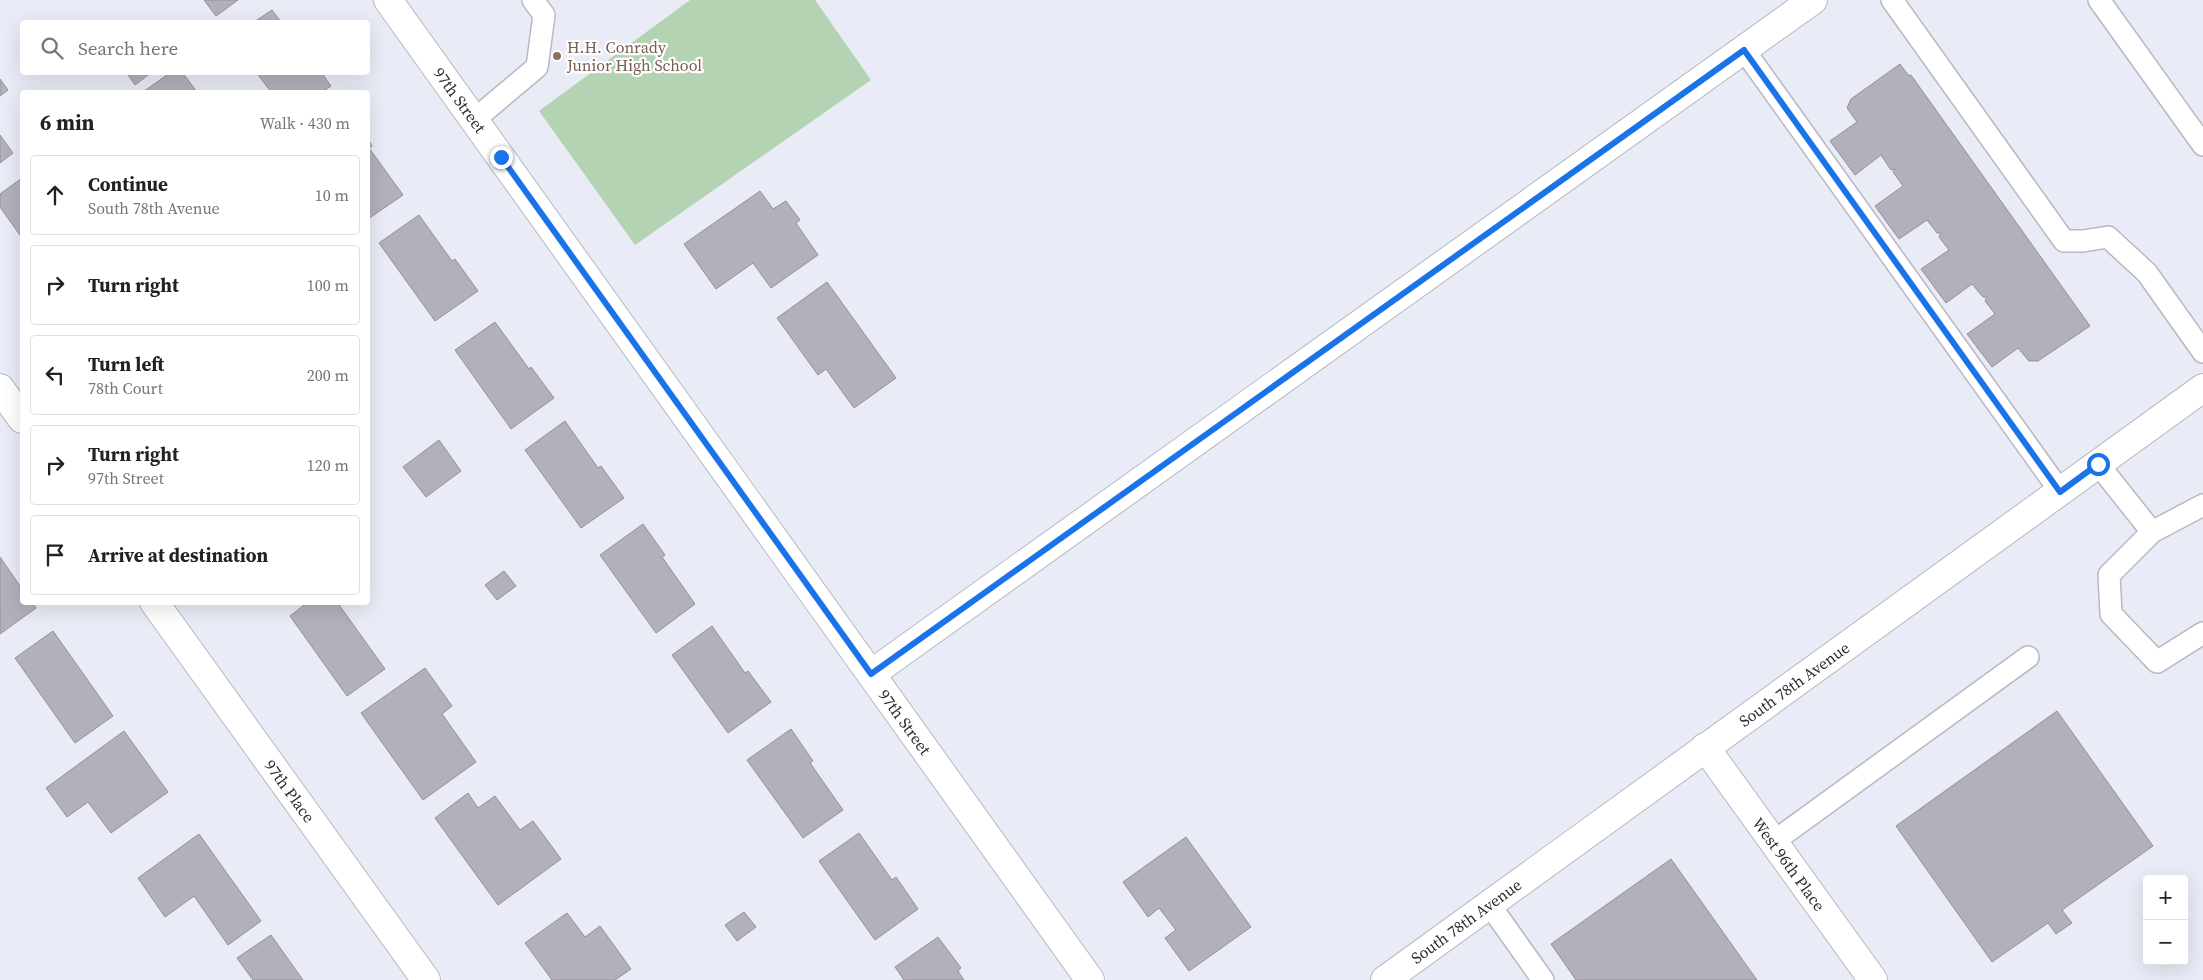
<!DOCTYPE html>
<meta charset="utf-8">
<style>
body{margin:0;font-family:"Source Serif 4",serif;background:#f6f6f6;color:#222}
.controls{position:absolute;right:15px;bottom:15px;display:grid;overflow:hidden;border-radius:5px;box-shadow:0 5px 20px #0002}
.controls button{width:45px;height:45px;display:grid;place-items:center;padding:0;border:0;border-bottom:1px solid #e0e0e0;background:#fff;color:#222;font:25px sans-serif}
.stop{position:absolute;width:15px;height:15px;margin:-11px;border:4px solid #1a73e8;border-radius:50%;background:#fff}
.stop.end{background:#1a73e8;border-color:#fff;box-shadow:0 1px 5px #0008}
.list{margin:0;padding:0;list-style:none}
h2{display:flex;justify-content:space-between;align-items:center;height:65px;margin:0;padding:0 20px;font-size:21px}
h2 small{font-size:16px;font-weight:400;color:#767676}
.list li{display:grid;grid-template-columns:32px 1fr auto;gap:15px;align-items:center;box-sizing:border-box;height:80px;margin:0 10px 10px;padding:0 10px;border:1px solid #e0e0e0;border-radius:5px}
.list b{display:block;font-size:19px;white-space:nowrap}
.list p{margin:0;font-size:16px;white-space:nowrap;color:#767676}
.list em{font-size:16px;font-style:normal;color:#767676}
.icon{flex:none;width:28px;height:28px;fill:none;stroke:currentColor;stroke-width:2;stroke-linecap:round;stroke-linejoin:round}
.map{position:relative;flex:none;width:2203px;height:980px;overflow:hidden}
.search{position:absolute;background:#fff;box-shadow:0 5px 20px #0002;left:20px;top:20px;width:350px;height:55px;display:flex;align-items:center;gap:12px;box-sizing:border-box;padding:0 18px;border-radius:5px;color:#767676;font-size:19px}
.panel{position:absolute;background:#fff;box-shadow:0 5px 20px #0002;left:20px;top:90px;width:350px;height:515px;border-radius:5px}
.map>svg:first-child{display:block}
.green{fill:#b3d3b2}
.building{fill:#b3b0bb;stroke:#92909a}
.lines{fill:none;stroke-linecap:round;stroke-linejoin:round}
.lane-casing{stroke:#b7b8c3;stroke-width:24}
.street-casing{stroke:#b7b8c3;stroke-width:30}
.lane{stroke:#fff;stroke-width:21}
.street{stroke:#fff;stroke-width:28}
.route{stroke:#1a73e8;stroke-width:6}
.education-dot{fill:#8d6e63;stroke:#fff;stroke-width:2}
.labels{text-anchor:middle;stroke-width:4.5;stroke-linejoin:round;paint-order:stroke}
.education-label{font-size:16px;fill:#785e54;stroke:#fff;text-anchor:start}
.street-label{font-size:16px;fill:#2d2d31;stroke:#fff}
</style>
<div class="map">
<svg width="2203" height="980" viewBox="0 0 2203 980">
<rect width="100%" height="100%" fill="#e9ebf6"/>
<path class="green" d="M 690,0 L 815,0 L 871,80 L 635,245 L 539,111 Z"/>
<path class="building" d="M 204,0 L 238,0 L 216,16 Z
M 272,10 L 281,22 L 254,22 Z
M 1900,64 L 1909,76 L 1911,75 L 2090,326 L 2038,361 L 2029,361 L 2018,348 L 1992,367 L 1967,334 L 1995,314 L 1985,301 L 1987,297 L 1983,297 L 1972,284 L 1946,303 L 1921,269 L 1949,250 L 1939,237 L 1941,233 L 1937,233 L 1927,220 L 1899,239 L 1875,206 L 1903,186 L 1893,172 L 1895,169 L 1891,170 L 1881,155 L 1855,175 L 1830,141 L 1857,122 L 1847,108 L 1851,99 Z
M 126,72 L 152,72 L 135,85 Z
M 171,72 L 182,72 L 197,92 L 143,92 Z
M 256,72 L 321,72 L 331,86 L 322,92 L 271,92 Z
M 0,79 L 8,90 L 0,96 Z
M 0,135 L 13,153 L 0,163 Z
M 368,139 L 372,146 L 369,148 L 403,195 L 368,219 Z
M 22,178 L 22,238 L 0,207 L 0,194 Z
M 760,191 L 773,209 L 786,201 L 800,220 L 796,223 L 818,255 L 771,288 L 753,263 L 716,289 L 684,244 Z
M 419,215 L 452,261 L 455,259 L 478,291 L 435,321 L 379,243 Z
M 827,282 L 896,378 L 854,408 L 826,369 L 818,375 L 777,318 Z
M 495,322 L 529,369 L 531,367 L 554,398 L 511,429 L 455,350 Z
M 565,421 L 598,468 L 601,466 L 624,498 L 581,528 L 525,450 Z
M 439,440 L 461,471 L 426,497 L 403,467 Z
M 643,524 L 665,555 L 662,557 L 695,604 L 656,633 L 600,555 Z
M 0,557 L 22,589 L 22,602 L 32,602 L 36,608 L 0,634 Z
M 504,571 L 516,586 L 497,600 L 485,585 Z
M 308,602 L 337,602 L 385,669 L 347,696 L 290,616 Z
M 712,626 L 745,673 L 748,671 L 771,702 L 728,733 L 672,655 Z
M 53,631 L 113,716 L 75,743 L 15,658 Z
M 425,668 L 452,706 L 442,714 L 476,762 L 423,800 L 361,713 Z
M 2057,711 L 2153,846 L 2062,910 L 2072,923 L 2056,934 L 2048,923 L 1992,962 L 1896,826 Z
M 791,729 L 813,761 L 810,763 L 843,810 L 803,838 L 747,760 Z
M 124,731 L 168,792 L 111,833 L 88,802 L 67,817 L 46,788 Z
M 468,793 L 478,808 L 495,796 L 520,830 L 533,821 L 561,859 L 498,905 L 435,818 Z
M 859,833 L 892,880 L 896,877 L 918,909 L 875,940 L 819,861 Z
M 199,834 L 261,921 L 228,945 L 194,896 L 165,917 L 138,878 Z
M 1186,837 L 1251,927 L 1189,971 L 1165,938 L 1176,930 L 1159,908 L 1148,917 L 1123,882 Z
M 1671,859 L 1757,980 L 1576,980 L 1551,944 Z
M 744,912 L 756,927 L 737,941 L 725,925 Z
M 567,913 L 585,937 L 600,926 L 631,969 L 615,980 L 552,980 L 525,943 Z
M 271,935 L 303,980 L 253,980 L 237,958 Z
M 938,937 L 961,968 L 958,971 L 964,980 L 904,980 L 895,967 Z"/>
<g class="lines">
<g class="lane-casing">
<path id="lane" d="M 1892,0 L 2064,241 L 2083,241 L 2108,237 L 2147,273 L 2203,352
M 2099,0 L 2203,145
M 1744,50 L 2060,491
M 474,120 L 537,67 L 544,15 L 533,0
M 2098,464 L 2152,532
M 2203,505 L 2152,532 L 2109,575 L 2111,614 L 2157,662 L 2203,633
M 1773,842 L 2028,657
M 1489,904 L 1543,980"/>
</g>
<g class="street-casing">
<path id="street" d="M 388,0 L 1090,980
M 0,388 L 22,419
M 154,602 L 426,980
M 871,674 L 1813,0
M 1705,747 L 1873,980
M 1385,980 L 2203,388"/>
</g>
<use href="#lane" class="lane"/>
<use href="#street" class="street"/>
</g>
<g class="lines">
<path class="route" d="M 501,157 L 871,674 L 1744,50 L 2060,492 L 2098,464"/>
</g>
<circle class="education-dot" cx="557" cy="56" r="5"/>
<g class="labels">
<g class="education-label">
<text x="567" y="53">H.H. Conrady<tspan x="567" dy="18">Junior High School</tspan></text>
</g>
<g class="street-label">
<text transform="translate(460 100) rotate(54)" y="6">97th Street</text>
<text transform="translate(1794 684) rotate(-36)" y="6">South 78th Avenue</text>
<text transform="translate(905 722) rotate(54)" y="6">97th Street</text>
<text transform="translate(290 791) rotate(54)" y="6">97th Place</text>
<text transform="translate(1789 864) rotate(54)" y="6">West 96th Place</text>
<text transform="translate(1466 921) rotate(-36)" y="6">South 78th Avenue</text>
</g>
</g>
</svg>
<div class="controls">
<button>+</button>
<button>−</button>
</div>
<div class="stop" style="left:2098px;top:464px"></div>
<div class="stop end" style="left:501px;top:157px"></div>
<div class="search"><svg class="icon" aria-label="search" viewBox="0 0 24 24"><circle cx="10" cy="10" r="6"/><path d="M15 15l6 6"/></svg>Search here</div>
<section class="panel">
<h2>6 min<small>Walk · 430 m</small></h2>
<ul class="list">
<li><svg class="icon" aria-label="ahead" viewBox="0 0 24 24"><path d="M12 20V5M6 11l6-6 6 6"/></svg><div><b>Continue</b><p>South 78th Avenue</p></div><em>10 m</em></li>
<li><svg class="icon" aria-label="right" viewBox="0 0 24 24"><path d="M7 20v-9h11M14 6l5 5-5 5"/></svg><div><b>Turn right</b></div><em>100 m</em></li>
<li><svg class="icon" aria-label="left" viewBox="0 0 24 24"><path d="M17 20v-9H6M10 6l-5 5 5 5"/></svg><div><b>Turn left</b><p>78th Court</p></div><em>200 m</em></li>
<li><svg class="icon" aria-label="right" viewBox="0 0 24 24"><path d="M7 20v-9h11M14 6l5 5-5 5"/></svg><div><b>Turn right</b><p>97th Street</p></div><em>120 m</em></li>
<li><svg class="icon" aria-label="arrive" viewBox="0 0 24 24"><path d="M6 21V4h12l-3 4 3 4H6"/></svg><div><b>Arrive at destination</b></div></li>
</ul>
</section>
</div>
